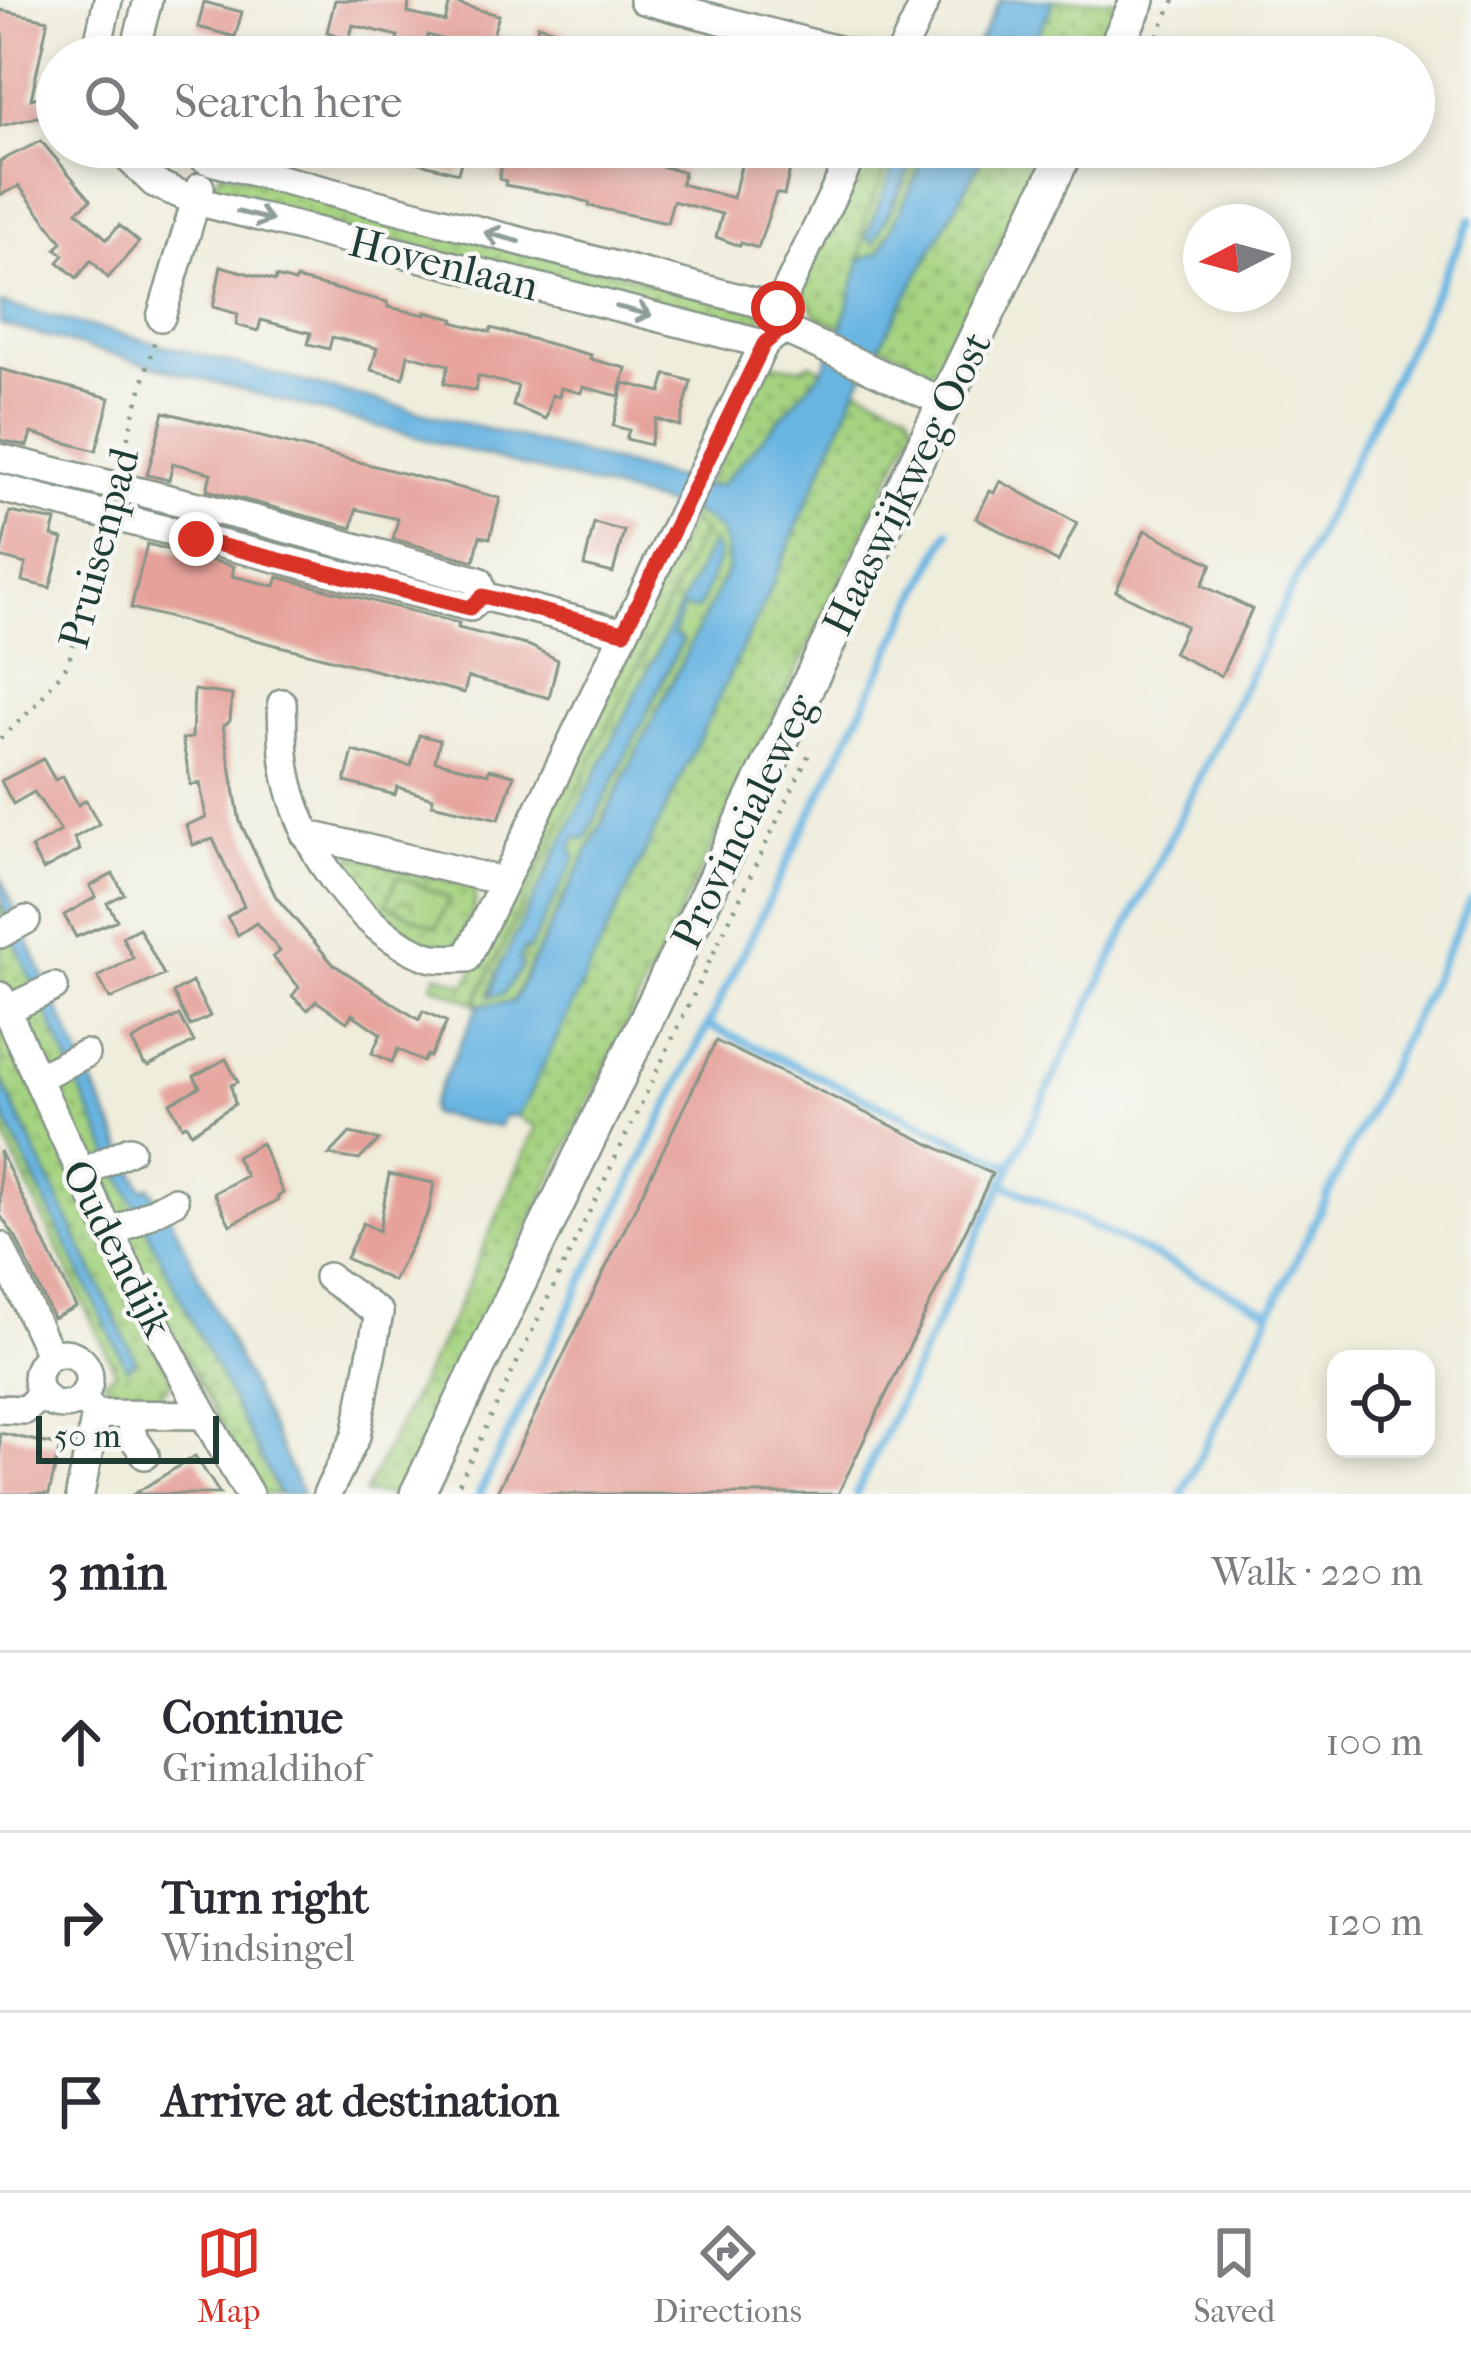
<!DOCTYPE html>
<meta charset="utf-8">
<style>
body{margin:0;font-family:"IM FELL French Canon",serif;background:#f2f2f3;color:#2b2b33}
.controls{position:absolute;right:36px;bottom:36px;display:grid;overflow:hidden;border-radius:24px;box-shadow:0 6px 18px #0003}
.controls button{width:108px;height:108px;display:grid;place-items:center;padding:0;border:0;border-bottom:3px solid #e1e1e2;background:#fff;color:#2b2b33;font:60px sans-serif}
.compass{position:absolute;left:1183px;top:204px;width:108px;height:108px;border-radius:50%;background:#fff;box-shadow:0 6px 18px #0003;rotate:264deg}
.scale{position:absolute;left:36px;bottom:30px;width:183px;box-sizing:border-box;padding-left:12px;border:6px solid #1f3d34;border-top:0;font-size:33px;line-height:42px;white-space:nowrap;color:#1f3d34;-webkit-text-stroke:9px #f6f6f2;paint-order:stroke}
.stop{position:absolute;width:36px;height:36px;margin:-27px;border:9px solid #d93025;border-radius:50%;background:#fff}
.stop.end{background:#d93025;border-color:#fff;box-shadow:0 3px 12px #0008}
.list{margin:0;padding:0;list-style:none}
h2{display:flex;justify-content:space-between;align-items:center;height:156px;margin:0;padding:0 48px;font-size:51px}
h2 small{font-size:39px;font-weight:400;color:#7c7c81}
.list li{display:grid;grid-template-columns:78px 1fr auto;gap:36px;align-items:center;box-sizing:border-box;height:180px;padding:0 48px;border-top:3px solid #e1e1e2}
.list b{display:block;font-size:45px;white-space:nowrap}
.list p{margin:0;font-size:39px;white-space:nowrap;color:#7c7c81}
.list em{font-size:39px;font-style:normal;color:#7c7c81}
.icon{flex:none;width:66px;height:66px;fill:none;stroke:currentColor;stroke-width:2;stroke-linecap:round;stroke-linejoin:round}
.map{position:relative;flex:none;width:1471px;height:1494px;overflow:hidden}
.search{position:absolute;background:#fff;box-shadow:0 6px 18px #0003;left:36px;right:36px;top:36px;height:132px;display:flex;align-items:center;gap:30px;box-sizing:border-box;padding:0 42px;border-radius:66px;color:#7c7c81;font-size:45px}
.sheet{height:696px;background:#fff}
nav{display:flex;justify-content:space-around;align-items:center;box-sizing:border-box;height:168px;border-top:3px solid #e1e1e2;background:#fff;font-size:33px;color:#7c7c81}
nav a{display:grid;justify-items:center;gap:6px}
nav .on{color:#d93025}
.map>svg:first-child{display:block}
.grass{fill:url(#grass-dots);stroke:#62885a;stroke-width:3}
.wetland{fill:url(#wetland-marsh);stroke:#62885a;stroke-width:3;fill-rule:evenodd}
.park{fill:url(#park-crowns);stroke:#62885a;stroke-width:3}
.water{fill:#69b5e2;stroke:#44798b;stroke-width:3}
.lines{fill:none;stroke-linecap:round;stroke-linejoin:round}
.stream{stroke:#69b5e2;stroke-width:8}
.building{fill:#e5a19a}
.minor-casing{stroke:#879588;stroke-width:32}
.major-casing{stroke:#879588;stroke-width:38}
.path{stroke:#879588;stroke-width:4.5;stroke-dasharray:3 9;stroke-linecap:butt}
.minor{stroke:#fff;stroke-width:27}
.major{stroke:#fff;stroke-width:33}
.oneway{stroke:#8f9e9a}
.route{stroke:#d93025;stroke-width:15}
.labels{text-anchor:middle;stroke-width:9;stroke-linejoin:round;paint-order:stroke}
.street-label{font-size:42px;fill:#1f3d34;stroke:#f6f6f2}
</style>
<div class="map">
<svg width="1471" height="1494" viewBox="0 0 1471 1494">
<defs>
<pattern id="grass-dots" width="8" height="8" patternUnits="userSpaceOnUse" patternTransform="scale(3)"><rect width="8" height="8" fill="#a5d380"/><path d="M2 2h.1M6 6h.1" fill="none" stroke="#86ac6a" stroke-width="1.8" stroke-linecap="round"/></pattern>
<pattern id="wetland-marsh" width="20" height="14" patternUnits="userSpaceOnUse" patternTransform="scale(3)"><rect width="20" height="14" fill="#a5d380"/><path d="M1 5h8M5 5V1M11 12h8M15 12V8" fill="none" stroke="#86ac6a"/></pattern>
<pattern id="park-crowns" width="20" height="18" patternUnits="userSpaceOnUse" patternTransform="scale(3)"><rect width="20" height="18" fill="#a5d380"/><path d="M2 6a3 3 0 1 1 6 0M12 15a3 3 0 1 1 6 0" fill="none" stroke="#86ac6a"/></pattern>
</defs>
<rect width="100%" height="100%" fill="#f6f6f2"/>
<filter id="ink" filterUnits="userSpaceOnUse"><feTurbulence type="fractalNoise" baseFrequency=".00833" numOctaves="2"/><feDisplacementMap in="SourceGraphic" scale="24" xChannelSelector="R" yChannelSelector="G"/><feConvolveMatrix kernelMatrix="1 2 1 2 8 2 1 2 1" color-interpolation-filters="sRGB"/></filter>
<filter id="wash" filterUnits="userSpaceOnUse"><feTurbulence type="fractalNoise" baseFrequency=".004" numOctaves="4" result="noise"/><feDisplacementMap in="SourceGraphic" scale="48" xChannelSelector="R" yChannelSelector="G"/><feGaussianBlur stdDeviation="2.7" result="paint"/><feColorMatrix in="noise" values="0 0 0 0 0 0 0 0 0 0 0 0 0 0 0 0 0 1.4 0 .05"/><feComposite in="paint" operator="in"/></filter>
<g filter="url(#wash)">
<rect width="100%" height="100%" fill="#efeddb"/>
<path class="grass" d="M 1054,0 L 1123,0 L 1095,57 L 1027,57 Z
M 869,147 L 895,147 L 865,218 L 861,259 L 842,327 L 816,316 L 807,297 L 800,291 Z
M 988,147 L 1050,147 L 937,365 L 931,370 L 880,344 Z
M 222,171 L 761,310 L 761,323 L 753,333 L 220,198 L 213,183 Z
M 765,363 L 801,368 L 811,363 L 823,370 L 721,485 L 706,486 Z
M 857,387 L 908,410 L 915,425 L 400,1494 L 364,1494 L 454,1315 L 536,1127 L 517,1116 L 769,592 Z
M 690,521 L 701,528 L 702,533 L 478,997 L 479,1005 L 432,985 L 437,974 L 466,985 Z
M 353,855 L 472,887 C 479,902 474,909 468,923 C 464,932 461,943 453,948 C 428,961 361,892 343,874 L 341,866 Z
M 0,903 L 74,1075 L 279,1494 L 259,1494 L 86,1171 L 0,979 Z
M 0,1018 L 172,1381 C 156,1403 146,1403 120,1403 L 104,1380 L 116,1372 L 0,1127 L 0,1108 L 59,1230 L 136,1361 L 0,1077 Z"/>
<path class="wetland" d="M 895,147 L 902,147 L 866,237 L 887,219 L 920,147 L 930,147 L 881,252 L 861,259 L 865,218 Z
M 694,512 C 725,530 725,534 728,569 L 512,1002 L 479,1005 L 477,999 L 701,534 L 700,528 L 690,521 ZM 711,544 L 718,559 L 700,605 L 683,607 L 673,635 L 683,640 L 585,838 L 576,836 L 529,950 L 524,947 L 519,959 L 522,966 L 503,994 L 489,993 Z"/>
<path class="park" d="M 398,876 L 449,898 L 437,928 L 386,904 Z"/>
<path class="water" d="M 1000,0 L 1054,0 L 1027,57 L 971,57 Z
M 902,147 L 920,147 L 874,243 L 866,238 Z
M 930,147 L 988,147 L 857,387 L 769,592 L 527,1100 L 517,1116 L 504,1116 L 499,1127 L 431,1114 L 430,1107 L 479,1005 L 513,1002 L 728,569 C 725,534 725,530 693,512 L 0,324 L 0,303 L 706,486 L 721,485 L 823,370 L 842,327 L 861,259 L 881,252 Z
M 711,544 L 717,549 L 718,559 L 700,606 L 696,610 L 683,608 L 673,635 L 683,639 L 585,839 L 576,837 L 571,850 L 576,856 L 529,950 L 524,948 L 519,959 L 522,966 L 503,994 L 490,996 L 501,964 Z
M 0,875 L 53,998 L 142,1189 L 149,1187 L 170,1216 L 302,1494 L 279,1494 C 200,1335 116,1177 47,1013 C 28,969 0,923 0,875 Z
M 0,1077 L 136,1361 L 127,1368 L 0,1108 Z"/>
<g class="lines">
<path class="stream" d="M 708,1025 L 1011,1166
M 1004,1184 L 1269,1311
M 479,1494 L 949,531
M 856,1494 L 1011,1166 L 1471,219
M 1182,1494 L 1471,901"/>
</g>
<g id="blocks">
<path class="building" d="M 335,0 L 409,0 L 408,13 L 445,22 L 450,2 L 499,15 L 493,35 L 533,45 L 538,25 L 624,51 L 623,57 L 505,57 L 428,35 L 422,57 L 393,57 L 398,36 L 353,25 L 349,39 L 327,32 Z
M 204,2 L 242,12 L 235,37 L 198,27 Z
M 0,10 L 48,20 L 31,99 L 42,96 L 46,115 L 0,126 L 3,33 L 0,32 Z
M 41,141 L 91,200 L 77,211 L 107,239 L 119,225 L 139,242 L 108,278 L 91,260 L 77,278 L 58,262 L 64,255 L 56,249 L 62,242 L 19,186 L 0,195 L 0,161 Z
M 386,147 L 465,147 L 458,173 L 385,154 Z
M 505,147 L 577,147 L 622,164 L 627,147 L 661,147 L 656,165 L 684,172 L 681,184 L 733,198 L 743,158 L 790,169 L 784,195 L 776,193 L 758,248 L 741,243 L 740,246 L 716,237 L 722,214 L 673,201 L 667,223 L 589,206 L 590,203 L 570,197 L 505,185 L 506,181 L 499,179 Z
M 221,266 L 275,281 L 276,277 L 295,282 L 296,279 L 387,302 L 388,307 L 426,315 L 426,312 L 454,319 L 453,322 L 490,332 L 491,328 L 591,355 L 590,359 L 626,368 L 619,396 L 583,387 L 581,393 L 561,388 L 559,397 L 552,395 L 546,419 L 513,406 L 518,386 L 478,376 L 475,391 L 444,383 L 449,365 L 408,355 L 403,378 L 371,370 L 377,348 L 332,337 L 329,349 L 308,344 L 311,333 L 261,320 L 258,331 L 236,325 L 238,314 L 213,307 Z
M 0,369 L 110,398 L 96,451 L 31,433 L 27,446 L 0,440 Z
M 666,374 L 691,381 L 680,426 L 656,419 L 650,445 L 626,439 L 629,430 L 613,426 L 624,383 L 661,392 Z
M 164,412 L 500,498 L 490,538 L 480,536 L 474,561 L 393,539 L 398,519 L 356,509 L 352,528 L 207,490 L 211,473 L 173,463 L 169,480 L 147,475 Z
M 1000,481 L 1077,523 L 1058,562 L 976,518 L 990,491 L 994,493 Z
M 10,512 L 56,521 L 52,536 L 63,539 L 50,588 L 22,581 L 26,564 L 0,557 Z
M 594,523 L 624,531 L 613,573 L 584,566 Z
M 1145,530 L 1212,564 L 1202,585 L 1252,609 L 1221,676 L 1173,653 L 1186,626 L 1116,591 Z
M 147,544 L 234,566 L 232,576 L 275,586 L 278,577 L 459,623 L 458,628 L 530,646 L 558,660 L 549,698 L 468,677 L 464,693 L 131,608 Z
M 194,690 L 232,695 L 230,721 L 223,726 L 240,822 L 276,897 L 333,964 L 419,1020 L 423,1011 L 447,1022 L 430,1057 L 427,1055 L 423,1062 L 398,1049 L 392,1062 L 372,1053 L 381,1034 L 352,1014 L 347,1022 L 316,1001 L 308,1010 L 292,996 L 299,987 L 273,957 L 280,951 L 256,923 L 238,935 L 227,917 L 244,906 L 213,839 L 193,845 L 186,825 L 206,818 L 200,783 L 191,785 L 182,739 L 192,738 Z
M 419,735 L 440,740 L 435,761 L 488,774 L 489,769 L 514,775 L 499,819 L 432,804 L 433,798 L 397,787 L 395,795 L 345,782 L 353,751 L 411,766 Z
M 43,759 L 55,780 L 63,776 L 78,805 L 86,800 L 99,824 L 74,838 L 80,850 L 43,870 L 31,848 L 61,831 L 34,792 L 13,804 L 1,781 Z
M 113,874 L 124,894 L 107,903 L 117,920 L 76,937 L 64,915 L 96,897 L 90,886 Z
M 139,928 L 164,975 L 110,999 L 98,977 L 133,958 L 122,937 Z
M 192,982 L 210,1016 L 190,1026 L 173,993 Z
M 179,1015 L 194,1042 L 149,1066 L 144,1064 L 132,1041 Z
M 716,1041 L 992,1174 L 970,1221 L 838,1494 L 496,1494 Z
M 226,1059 L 238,1082 L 231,1085 L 235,1104 L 191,1133 L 186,1124 L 182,1126 L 170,1103 L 200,1087 L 194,1076 Z
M 350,1133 L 379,1140 L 359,1160 L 329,1155 Z
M 261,1143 L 283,1193 L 277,1197 L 278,1200 L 230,1225 L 214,1193 L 246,1176 L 236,1157 Z
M 0,1151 L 76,1307 L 53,1318 L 16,1238 L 0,1215 Z
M 389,1174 L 434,1183 L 429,1211 L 393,1281 L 346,1258 L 363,1223 L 379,1231 Z
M 0,1433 L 60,1446 L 49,1494 L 0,1494 Z
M 195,1456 L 220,1494 L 134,1494 Z"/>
</g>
</g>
<g filter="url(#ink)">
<use href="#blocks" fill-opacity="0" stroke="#879588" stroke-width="3"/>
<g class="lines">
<g class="minor-casing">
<path id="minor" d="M 643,0 L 865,57
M 95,57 L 108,0
M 133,57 L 148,0
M 899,57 L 926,0
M 117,147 L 154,183 L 196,201 L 764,344
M 185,147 L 207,160 L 778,308
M 778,308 L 856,147
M 161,317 L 200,187
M 783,329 L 945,403
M 0,458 L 252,519 L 479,581 L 483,596 L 470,607 L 0,488
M 483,596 L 624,633
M 282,703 C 283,724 282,747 286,769 C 298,842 356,932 429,957 C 440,960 455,958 467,958 L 764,344 L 783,329 L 778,308
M 305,834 L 502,881
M 0,934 L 26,920
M 0,996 C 76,1166 155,1334 249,1494
M 6,1010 L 54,987
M 37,1078 L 85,1054
M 80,1174 L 130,1150
M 110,1235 L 174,1201
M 0,1246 L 50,1355
M37 1379a26 26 0 1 1 52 0a26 26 0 1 1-52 0Z
M 81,1398 L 96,1414 L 203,1415
M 0,1409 L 25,1410 L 41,1395
M 134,1415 L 131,1434 L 145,1455
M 80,1494 L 96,1414
M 327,1494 L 356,1436 L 379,1313 L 328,1277"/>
</g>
<g class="major-casing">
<path id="major" d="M 1111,57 L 1138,0
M 417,1494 L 1068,147"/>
</g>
<path class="path" d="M 1147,57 L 1174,0
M 1094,163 L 1102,147
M 121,461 L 155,339
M 0,739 L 35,706 L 68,664 L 101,542
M 454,1494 L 810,752"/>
<use href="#minor" class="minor"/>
<use href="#major" class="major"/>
</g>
<defs><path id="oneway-shaft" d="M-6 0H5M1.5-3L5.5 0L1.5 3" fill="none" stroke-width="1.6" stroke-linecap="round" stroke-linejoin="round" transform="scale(3)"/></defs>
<g class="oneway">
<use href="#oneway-shaft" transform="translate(255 216) rotate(14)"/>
<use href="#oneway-shaft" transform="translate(502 237) rotate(-165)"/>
<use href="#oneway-shaft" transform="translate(634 311) rotate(14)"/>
</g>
</g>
<g class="lines" filter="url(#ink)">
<path class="route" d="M 196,539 L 470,608 L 483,596 L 624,632 L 764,344 L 783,328 L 778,308"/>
</g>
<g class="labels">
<g class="street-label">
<text transform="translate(444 263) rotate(14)" y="15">Hovenlaan</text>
<text transform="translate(906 483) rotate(-64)" y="15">Haaswijkweg Oost</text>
<text transform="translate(98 548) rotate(-75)" y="15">Pruisenpad</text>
<text transform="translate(743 821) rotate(-64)" y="15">Provincialeweg</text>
<text transform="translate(118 1248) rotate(63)" y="15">Oudendijk</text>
</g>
</g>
</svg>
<div class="controls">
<button><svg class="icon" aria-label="locate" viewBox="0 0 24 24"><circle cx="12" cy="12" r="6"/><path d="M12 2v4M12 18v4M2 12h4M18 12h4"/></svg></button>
</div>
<svg class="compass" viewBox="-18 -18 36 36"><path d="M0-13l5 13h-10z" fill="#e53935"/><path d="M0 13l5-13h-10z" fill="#7c7c81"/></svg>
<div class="scale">50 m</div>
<div class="stop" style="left:778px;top:308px"></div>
<div class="stop end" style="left:196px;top:539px"></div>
<div class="search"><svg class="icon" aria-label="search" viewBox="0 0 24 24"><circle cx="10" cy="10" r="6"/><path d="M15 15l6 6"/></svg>Search here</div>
</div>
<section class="sheet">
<h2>3 min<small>Walk · 220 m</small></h2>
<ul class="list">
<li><svg class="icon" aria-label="ahead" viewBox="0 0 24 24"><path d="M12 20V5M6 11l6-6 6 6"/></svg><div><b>Continue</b><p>Grimaldihof</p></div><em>100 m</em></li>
<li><svg class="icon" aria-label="right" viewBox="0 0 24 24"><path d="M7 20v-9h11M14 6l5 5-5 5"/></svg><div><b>Turn right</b><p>Windsingel</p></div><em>120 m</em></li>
<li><svg class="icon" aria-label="arrive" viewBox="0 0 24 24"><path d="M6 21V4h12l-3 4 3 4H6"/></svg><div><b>Arrive at destination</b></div></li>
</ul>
</section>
<nav>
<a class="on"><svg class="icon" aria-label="map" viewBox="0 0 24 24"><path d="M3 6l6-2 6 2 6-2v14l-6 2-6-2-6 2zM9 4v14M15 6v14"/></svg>Map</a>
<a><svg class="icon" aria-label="directions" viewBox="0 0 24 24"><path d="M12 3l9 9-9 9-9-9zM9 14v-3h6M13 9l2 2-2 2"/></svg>Directions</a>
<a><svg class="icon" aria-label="saved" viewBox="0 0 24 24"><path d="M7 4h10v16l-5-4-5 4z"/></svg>Saved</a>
</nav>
